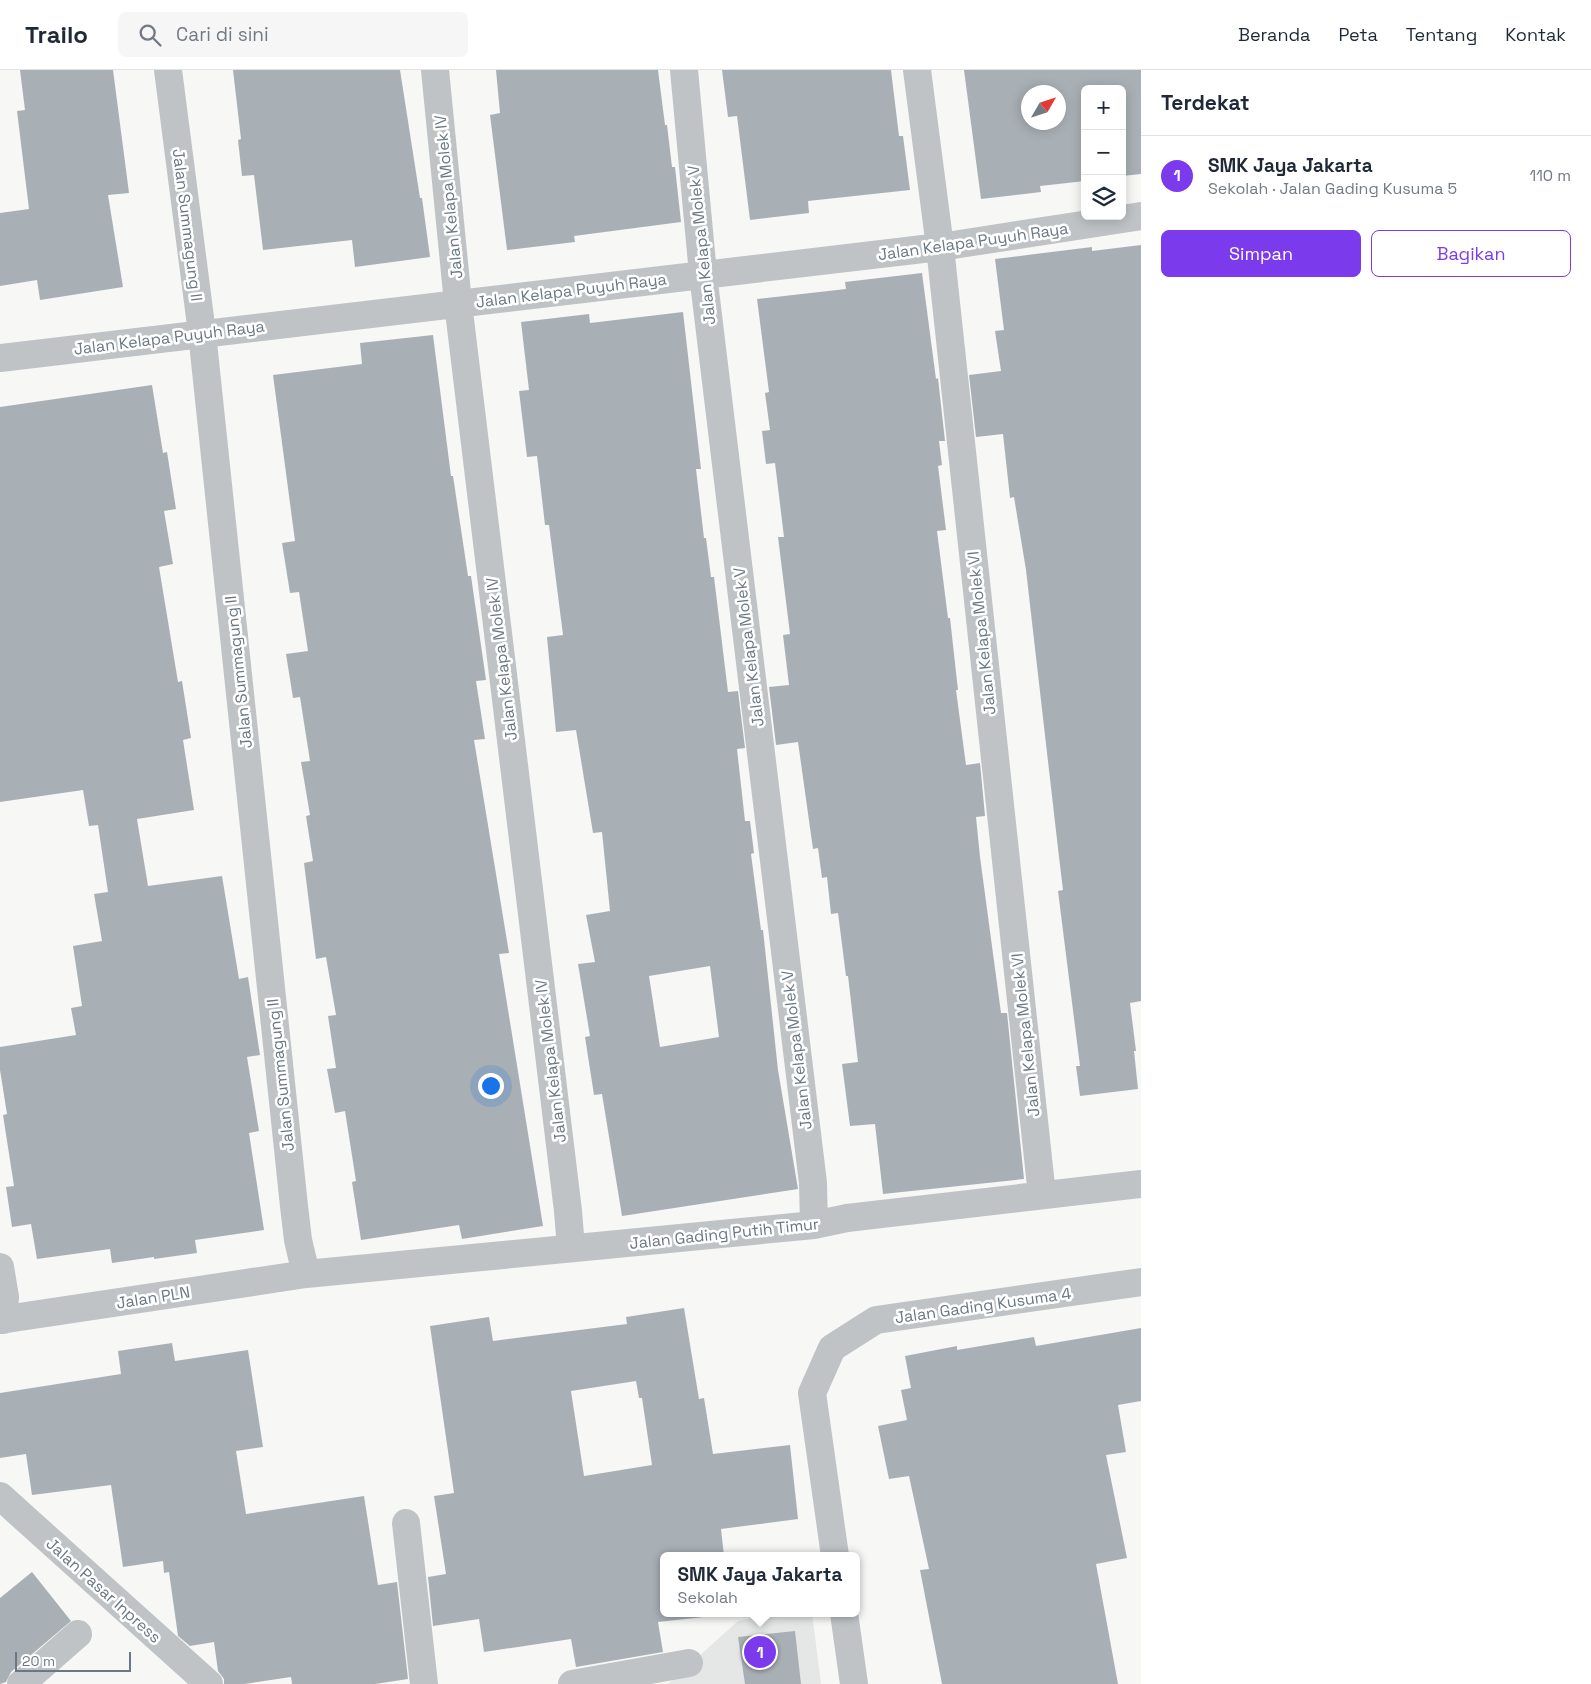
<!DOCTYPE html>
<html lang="id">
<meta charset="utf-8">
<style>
body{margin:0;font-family:"Space Grotesk",sans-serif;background:#f6f6f7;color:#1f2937}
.controls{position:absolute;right:15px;top:15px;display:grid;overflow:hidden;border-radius:8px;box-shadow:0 2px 12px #0003}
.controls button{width:45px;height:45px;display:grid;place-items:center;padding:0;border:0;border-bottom:1px solid #e0e1e3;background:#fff;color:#1f2937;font:25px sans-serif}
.compass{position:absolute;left:1021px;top:15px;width:45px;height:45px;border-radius:50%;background:#fff;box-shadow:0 2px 12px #0003;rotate:51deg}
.scale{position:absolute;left:15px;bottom:12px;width:116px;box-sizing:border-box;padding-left:5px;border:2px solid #697884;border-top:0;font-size:14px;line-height:18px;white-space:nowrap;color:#697884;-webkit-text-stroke:4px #fff;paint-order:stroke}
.you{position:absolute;left:490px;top:1015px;width:18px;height:18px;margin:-12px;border:4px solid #fff;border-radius:50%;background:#1a73e8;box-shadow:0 0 0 8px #1a73e833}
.badge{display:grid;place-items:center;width:32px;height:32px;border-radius:50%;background:#7c3aed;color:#fff;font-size:16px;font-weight:700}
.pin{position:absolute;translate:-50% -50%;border:2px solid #fff;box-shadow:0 1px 5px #0006}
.popup{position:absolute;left:660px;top:1482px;width:200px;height:65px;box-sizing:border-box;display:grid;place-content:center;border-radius:8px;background:#fff;filter:drop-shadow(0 1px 4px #0005);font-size:16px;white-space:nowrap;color:#747a83}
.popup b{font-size:19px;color:#1f2937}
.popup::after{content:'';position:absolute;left:50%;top:100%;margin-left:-10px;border:10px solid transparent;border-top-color:#fff}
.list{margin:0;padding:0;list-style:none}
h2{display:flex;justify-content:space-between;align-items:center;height:65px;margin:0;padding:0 20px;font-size:21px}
h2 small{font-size:16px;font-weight:400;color:#747a83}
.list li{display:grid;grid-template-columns:32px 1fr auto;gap:15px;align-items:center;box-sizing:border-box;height:80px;padding:0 20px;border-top:1px solid #e0e1e3}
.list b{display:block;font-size:19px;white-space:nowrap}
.list p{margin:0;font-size:16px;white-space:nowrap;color:#747a83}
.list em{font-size:16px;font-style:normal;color:#747a83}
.actions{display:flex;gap:10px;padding:15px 20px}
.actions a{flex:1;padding:11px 0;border:1px solid #7c3aed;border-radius:8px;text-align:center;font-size:18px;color:#7c3aed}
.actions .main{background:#7c3aed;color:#fff}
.icon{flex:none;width:28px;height:28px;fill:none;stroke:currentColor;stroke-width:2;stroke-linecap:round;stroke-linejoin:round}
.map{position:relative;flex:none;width:1141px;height:1614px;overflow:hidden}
header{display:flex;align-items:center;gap:30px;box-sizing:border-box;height:70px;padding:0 25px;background:#fff;border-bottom:1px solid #e0e1e3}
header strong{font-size:24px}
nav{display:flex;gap:28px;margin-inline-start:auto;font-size:18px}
.search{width:350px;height:45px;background:#f6f6f7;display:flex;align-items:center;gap:12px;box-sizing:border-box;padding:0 18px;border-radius:8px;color:#747a83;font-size:19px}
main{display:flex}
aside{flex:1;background:#fff}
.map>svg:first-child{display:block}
.built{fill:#e5e6e6}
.building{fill:#a9b0b5;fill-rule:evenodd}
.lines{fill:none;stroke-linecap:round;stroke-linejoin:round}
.minor{stroke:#bfc3c6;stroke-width:28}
.labels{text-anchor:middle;stroke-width:5;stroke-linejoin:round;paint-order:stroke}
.street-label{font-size:16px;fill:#697884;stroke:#fff}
</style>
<header>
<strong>Trailo</strong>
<div class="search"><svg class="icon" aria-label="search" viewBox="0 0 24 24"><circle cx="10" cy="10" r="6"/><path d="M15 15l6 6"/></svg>Cari di sini</div>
<nav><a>Beranda</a><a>Peta</a><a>Tentang</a><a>Kontak</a></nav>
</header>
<main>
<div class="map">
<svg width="1141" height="1614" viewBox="0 0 1141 1614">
<rect width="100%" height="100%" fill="#f7f7f5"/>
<path class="built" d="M 779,1543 L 812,1543 L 821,1614 L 668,1614 L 738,1551 Z"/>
<path class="building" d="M 20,0 L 113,0 L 129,123 L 108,125 L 123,217 L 40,230 L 37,210 L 0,216 L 0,143 L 29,139 L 17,41 L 25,40 Z
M 233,0 L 400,0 L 420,128 L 422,128 L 430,187 L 355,197 L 352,170 L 263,180 L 254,105 L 242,106 L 238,70 L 241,69 Z
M 496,0 L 658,0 L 665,55 L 667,55 L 672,97 L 675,97 L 681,152 L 574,166 L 575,172 L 507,180 L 490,45 L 500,43 Z
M 722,0 L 891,0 L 899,66 L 903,66 L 910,120 L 808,131 L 809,143 L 750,150 L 737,46 L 728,47 Z
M 964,0 L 1141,0 L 1141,104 L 1122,106 L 1122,19 L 1085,19 L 1085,111 L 1040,116 L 1041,122 L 981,129 ZM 1028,22 L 1058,22 L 1058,52 L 1028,52 Z
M 1141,175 L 1141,931 L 1130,933 L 1136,981 L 1134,981 L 1138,1019 L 1080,1026 L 1076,996 L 1080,996 L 1058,821 L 1063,820 L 1059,787 L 1026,500 L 1014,427 L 1010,428 L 1003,364 L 976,367 L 969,305 L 1001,301 L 995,261 L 1004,260 L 995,189 L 1092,177 L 1092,181 Z
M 922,203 L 936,309 L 938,308 L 945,371 L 939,371 L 942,395 L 938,396 L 946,460 L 937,461 L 948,548 L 950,548 L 958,620 L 956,620 L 966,695 L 980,693 L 985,746 L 976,747 L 980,787 L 1001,943 L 1007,943 L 1024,1109 L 883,1124 L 875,1054 L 850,1056 L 842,994 L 858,992 L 848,906 L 846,906 L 838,843 L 831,844 L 827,807 L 822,808 L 818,778 L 813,779 L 798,672 L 776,675 L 769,617 L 789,615 L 783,565 L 790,564 L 778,467 L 784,467 L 775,393 L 766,394 L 762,361 L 770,360 L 765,323 L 769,322 L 757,229 L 846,219 L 845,212 Z
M 683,242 L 701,399 L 696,399 L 704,468 L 706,468 L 711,507 L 714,507 L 728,622 L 738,621 L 745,678 L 737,679 L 745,751 L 750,751 L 754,783 L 751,784 L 761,860 L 763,860 L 778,1000 L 798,1119 L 622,1146 L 602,1024 L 594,1025 L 585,967 L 590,966 L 578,894 L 595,892 L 586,845 L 610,841 L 602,762 L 593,763 L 576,660 L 556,662 L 547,567 L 563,565 L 549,455 L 545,455 L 537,386 L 527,387 L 519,321 L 529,320 L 521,252 L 589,244 L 590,253 ZM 710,896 L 719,967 L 660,977 L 649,906 Z
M 433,265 L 451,406 L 453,406 L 468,506 L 471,506 L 486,610 L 476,611 L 485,669 L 474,670 L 509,883 L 499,884 L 543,1156 L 462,1169 L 459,1155 L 361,1170 L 352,1112 L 356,1111 L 345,1041 L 335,1043 L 327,999 L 336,998 L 328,946 L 336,945 L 326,887 L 316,889 L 304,793 L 313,791 L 306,746 L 310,745 L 301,692 L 310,691 L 300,627 L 293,628 L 286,584 L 308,581 L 299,522 L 290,523 L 282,473 L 295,471 L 273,305 L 362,294 L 360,273 Z
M 152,315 L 163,383 L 167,382 L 176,439 L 164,441 L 173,494 L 159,497 L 178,612 L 182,611 L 191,668 L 183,670 L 194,740 L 137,749 L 148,816 L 222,806 L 239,909 L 248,907 L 260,985 L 247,987 L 259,1061 L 249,1063 L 264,1160 L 195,1170 L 197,1183 L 154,1189 L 154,1187 L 112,1193 L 110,1179 L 37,1189 L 31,1154 L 12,1157 L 6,1117 L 14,1116 L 3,1045 L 7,1044 L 0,1000 L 0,977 L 76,965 L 71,938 L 82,936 L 73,876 L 102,871 L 94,824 L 108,822 L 98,755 L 89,756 L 83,720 L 0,732 L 0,337 Z
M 684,1238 L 699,1329 L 704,1328 L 713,1384 L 790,1375 L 798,1449 L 721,1459 L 724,1486 L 664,1486 L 664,1543 L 731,1544 L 658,1552 L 663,1582 L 576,1597 L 571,1569 L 484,1582 L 479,1549 L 433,1556 L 428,1507 L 446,1504 L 434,1426 L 454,1423 L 430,1256 L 489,1247 L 493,1271 L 627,1254 L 626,1247 ZM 636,1311 L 639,1328 L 642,1328 L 652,1395 L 584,1406 L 571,1321 Z
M 1141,1258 L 1141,1331 L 1118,1335 L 1126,1382 L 1106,1385 L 1127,1488 L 1096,1494 L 1118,1614 L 942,1614 L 920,1500 L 929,1499 L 909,1406 L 889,1409 L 878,1356 L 907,1350 L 901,1320 L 911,1318 L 905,1286 L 957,1276 L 957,1280 L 1034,1267 L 1036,1276 Z
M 172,1273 L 175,1291 L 248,1280 L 263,1377 L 236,1381 L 246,1444 L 364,1426 L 378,1515 L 397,1512 L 408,1609 L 375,1614 L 292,1614 L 291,1607 L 244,1614 L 224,1614 L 224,1609 L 218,1601 L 214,1572 L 190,1576 L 178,1566 L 169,1502 L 164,1503 L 163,1491 L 123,1497 L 111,1415 L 32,1425 L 26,1384 L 0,1388 L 0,1323 L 121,1304 L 118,1281 Z
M 32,1502 L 71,1551 L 11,1602 L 6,1612 L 0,1614 L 0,1528 Z
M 795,1561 L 801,1614 L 745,1614 L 738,1567 Z"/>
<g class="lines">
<path class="minor" d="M 168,0 L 202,263 L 294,1136 L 298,1170 L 306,1204
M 435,0 L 458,233 L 568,1141 L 571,1178
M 684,0 L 703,204 L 813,1113 L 814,1155
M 917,0 L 940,177 L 1041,1116 L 1046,1124
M 0,288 L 940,177 L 1141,146
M 0,1197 L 5,1227 L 3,1250
M 0,1250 L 306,1204 L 814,1155 L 847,1148 L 1141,1114
M 0,1426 L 209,1614
M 406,1453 L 424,1614
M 835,1486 L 812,1323 L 832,1278 L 876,1250 L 1141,1212
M 844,1543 L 854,1614
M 21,1614 L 78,1564
M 572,1614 L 689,1593"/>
</g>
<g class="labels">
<g class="street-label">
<text transform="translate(448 127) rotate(-96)" y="6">Jalan Kelapa Molek IV</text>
<text transform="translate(188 155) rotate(83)" y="6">Jalan Summagung II</text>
<text transform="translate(973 171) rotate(-8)" y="6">Jalan Kelapa Puyuh Raya</text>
<text transform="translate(701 175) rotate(-96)" y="6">Jalan Kelapa Molek V</text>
<text transform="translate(571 220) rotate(-7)" y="6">Jalan Kelapa Puyuh Raya</text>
<text transform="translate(169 267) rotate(-7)" y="6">Jalan Kelapa Puyuh Raya</text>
<text transform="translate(981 563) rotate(-96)" y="6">Jalan Kelapa Molek VI</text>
<text transform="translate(748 577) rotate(-97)" y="6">Jalan Kelapa Molek V</text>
<text transform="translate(501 589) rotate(-97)" y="6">Jalan Kelapa Molek IV</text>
<text transform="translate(238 602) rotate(-96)" y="6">Jalan Summagung II</text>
<text transform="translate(1025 965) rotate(-96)" y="6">Jalan Kelapa Molek VI</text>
<text transform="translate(796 980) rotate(-97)" y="6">Jalan Kelapa Molek V</text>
<text transform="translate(550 991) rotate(-97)" y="6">Jalan Kelapa Molek IV</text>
<text transform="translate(280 1005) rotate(-96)" y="6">Jalan Summagung II</text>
<text transform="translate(724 1163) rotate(-6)" y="6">Jalan Gading Putih Timur</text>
<text transform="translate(153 1227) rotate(-9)" y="6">Jalan PLN</text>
<text transform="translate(983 1235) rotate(-8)" y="6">Jalan Gading Kusuma 4</text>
<text transform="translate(104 1520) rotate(42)" y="6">Jalan Pasar Inpress</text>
</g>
</g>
</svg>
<div class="controls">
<button>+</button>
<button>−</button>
<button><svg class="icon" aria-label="layers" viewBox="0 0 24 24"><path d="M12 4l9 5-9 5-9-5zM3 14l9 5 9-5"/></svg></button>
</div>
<svg class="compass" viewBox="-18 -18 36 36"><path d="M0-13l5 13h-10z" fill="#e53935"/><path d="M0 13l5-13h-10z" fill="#747a83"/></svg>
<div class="scale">20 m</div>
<div class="you"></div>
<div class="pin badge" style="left:760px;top:1582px">1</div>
<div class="popup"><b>SMK Jaya Jakarta</b>Sekolah</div>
</div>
<aside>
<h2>Terdekat<small></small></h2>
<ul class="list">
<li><span class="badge">1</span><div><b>SMK Jaya Jakarta</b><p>Sekolah · Jalan Gading Kusuma 5</p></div><em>110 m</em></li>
</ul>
<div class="actions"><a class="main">Simpan</a><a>Bagikan</a></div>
</aside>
</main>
